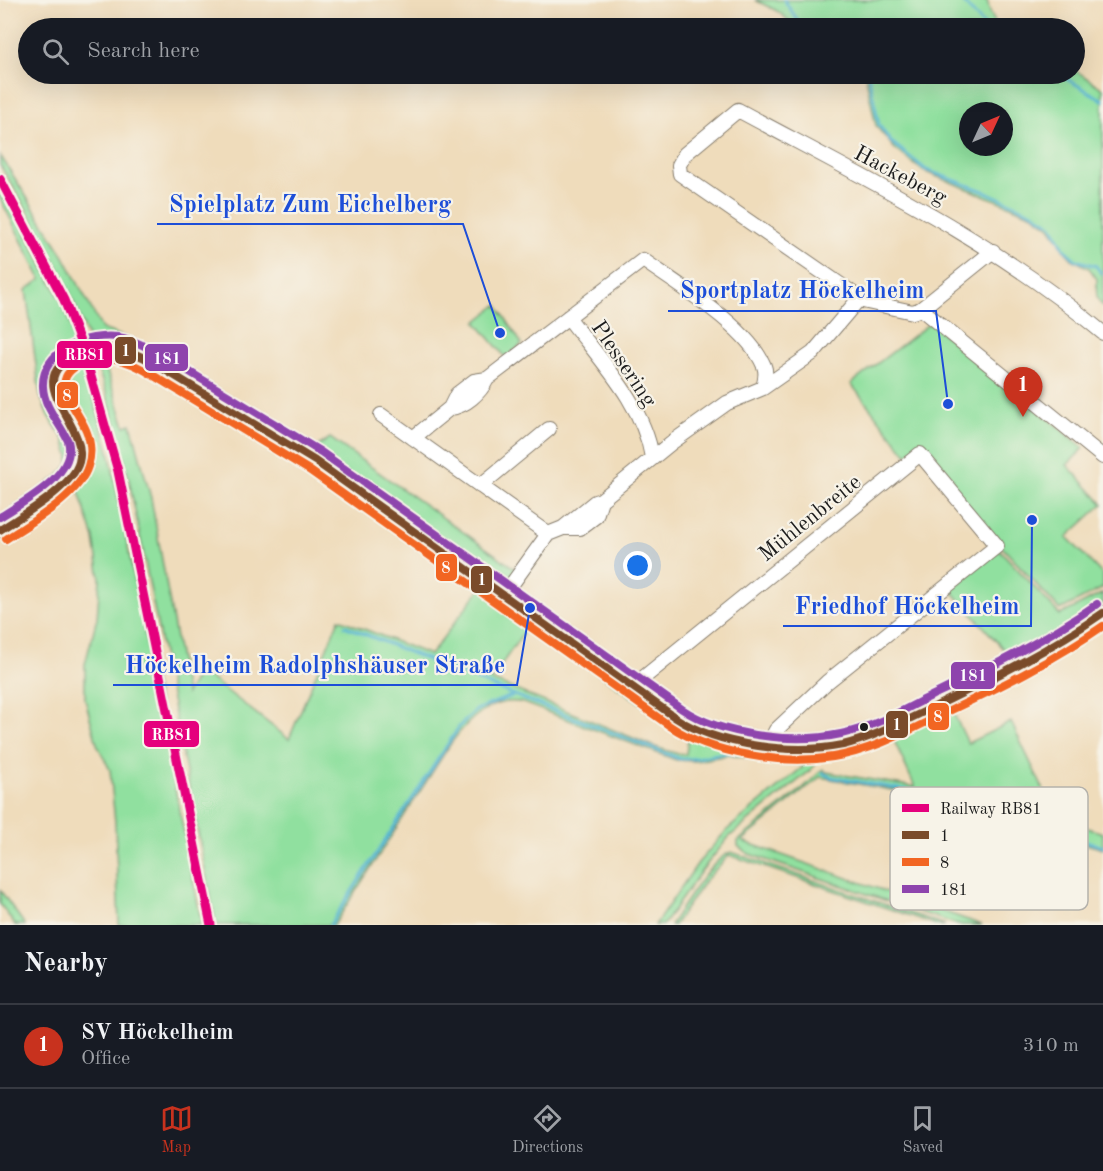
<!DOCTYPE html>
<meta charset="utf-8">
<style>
body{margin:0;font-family:"Old Standard TT",serif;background:#20242c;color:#f1f3f6}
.compass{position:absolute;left:959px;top:102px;width:54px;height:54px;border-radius:50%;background:#171b24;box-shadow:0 6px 24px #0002;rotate:46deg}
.you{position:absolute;left:638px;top:566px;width:21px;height:21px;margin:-15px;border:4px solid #fff;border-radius:50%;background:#1a73e8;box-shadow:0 0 0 9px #1a73e833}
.badge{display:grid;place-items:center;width:39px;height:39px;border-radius:50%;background:#c8321e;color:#fff;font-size:20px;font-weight:700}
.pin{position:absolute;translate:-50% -50px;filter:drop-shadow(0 2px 3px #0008)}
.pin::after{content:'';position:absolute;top:32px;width:21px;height:18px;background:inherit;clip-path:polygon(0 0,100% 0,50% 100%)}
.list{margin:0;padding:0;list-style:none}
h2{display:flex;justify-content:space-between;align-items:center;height:78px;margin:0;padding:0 24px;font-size:26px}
h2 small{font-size:20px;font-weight:400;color:#9ea1a6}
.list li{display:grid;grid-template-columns:39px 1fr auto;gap:18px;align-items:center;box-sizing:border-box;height:84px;padding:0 24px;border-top:2px solid #363941}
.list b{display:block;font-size:22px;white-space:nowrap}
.list p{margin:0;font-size:20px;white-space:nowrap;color:#9ea1a6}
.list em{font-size:20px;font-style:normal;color:#9ea1a6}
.icon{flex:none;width:33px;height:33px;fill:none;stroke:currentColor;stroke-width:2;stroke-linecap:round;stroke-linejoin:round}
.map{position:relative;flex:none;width:1103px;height:925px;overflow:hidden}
.search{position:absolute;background:#171b24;box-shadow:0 6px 24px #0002;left:18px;right:18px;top:18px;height:66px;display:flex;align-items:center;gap:15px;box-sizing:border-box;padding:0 21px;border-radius:33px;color:#9ea1a6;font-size:22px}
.sheet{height:162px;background:#171b24}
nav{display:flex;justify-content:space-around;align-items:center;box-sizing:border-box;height:84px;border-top:2px solid #363941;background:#171b24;font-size:16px;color:#9ea1a6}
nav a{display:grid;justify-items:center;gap:3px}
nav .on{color:#c8321e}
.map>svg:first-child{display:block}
.green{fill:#90e09f;stroke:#567e5e;stroke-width:1.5;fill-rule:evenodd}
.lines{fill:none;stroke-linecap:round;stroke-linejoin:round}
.stream{stroke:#55b3d3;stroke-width:3}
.minor-casing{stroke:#867c6c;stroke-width:16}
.minor{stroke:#fff;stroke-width:14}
.bus-1-casing{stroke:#f7f3e8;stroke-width:12}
.bus-2-casing{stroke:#f7f3e8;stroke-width:12}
.bus-3-casing{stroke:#f7f3e8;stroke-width:12}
.bus-1{stroke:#7a4b2a;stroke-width:8}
.bus-2{stroke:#f26522;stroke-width:8}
.bus-3{stroke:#8e44ad;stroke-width:8}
.rail-1-casing{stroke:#f7f3e8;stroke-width:14}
.rail-1{stroke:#e5007d;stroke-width:9}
.bus-dot{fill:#1c1c1c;stroke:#f7f3e8;stroke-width:2}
.labels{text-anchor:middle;stroke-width:4.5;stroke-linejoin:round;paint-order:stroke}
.street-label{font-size:22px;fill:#1c1c1c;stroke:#f7f3e8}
.key{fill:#f7f3e8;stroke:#b5b2ab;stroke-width:1.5}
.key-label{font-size:16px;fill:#1c1c1c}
.leader{fill:none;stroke:#1d4ed8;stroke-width:2}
.callout-dot{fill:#1d4ed8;stroke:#f7f3e8;stroke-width:2}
.callout-label{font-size:24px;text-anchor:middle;font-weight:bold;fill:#1d4ed8;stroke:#f7f3e8;stroke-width:4.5;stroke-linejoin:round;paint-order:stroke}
.line-badge{stroke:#f7f3e8;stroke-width:2}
.badge-label{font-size:16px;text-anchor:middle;font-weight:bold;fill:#fff}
</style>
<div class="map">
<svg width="1103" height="925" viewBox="0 0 1103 925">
<rect width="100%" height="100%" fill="#f7f3e8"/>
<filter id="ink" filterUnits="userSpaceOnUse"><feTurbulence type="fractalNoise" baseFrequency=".0167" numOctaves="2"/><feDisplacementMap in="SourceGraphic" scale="12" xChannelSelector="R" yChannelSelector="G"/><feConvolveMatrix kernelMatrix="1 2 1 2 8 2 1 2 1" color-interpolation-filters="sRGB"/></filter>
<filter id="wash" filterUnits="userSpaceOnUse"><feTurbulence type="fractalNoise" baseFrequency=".008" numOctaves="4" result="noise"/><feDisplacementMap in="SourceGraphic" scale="24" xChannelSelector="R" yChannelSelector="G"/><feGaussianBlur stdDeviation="1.35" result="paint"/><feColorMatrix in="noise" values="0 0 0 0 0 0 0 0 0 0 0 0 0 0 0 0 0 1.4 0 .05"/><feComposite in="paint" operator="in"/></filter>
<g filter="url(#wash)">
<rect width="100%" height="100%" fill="#efdcbb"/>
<path class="green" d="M 755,0 L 987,0 L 990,12 L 998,28 L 798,28 L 777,11 Z
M 1075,70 L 1103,89 L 1103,306 C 1094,299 1097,289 1097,279 L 1089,268 L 1072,259 L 1064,250 L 1059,240 L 1050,227 L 1033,215 L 923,171 L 894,148 L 876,126 L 865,74 L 1074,74 ZM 968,111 L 1004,111 L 1004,147 L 968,147 Z
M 0,155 L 62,253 L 102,329 L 130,339 L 155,353 L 315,448 L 330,438 L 517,570 L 509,580 L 500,584 L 487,577 L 150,356 L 91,344 L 63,277 L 29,213 L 0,165 Z
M 0,184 L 60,298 L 80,348 L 50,373 L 74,444 L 74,457 L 68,474 L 0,525 L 0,518 L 58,476 L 68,465 L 69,456 L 64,439 L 48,416 L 40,395 L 26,290 L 41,279 L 0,198 Z
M 497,305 L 522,344 L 506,358 L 476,322 Z
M 930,323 L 1084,448 L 1067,465 L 1103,504 L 1067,537 L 1103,575 L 1103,588 L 1060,610 L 1002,547 L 919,445 L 907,455 L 851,384 Z
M 101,353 L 125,426 L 131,424 L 151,498 L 186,694 L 200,670 L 289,739 L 339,619 L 430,655 L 481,588 C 415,541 350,492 282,448 C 242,422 199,403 158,379 L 164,374 L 264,432 L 486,588 L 485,591 L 501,603 L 504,600 L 673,721 L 817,755 L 819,760 L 811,770 L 729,837 L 702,870 L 663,925 L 655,925 L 698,863 L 727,830 L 805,765 L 728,755 L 696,761 L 676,760 L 523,703 C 491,696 468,720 451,743 L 334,925 L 216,925 L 129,480 L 107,395 L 93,355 ZM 529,624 L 688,737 L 686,754 L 678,754 L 655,747 L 491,680 Z
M 82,359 L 109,451 L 202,925 L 119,925 L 115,822 L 110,770 L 97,744 L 85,699 L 85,664 L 97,618 L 100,579 L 94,538 L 79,492 L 78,484 L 0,541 L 0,535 L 84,462 L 59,388 C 61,370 67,367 82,359 Z
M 999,549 L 1060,615 L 1103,593 L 1103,604 L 1052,639 L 1013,660 L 950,589 Z
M 950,706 L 968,743 L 1011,722 L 1057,818 L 1103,833 L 1103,849 L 914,794 L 820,777 L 742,841 L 982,925 L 958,925 L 749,854 L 738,846 L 738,841 L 803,788 L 823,769 L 826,772 L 915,787 L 892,736 Z
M 731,852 L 945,925 L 937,925 L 729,855 L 705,881 L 674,925 L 670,925 C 683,907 711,859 731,852 Z
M 0,890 L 25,925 L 15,925 L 0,904 Z"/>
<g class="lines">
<path class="stream" d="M 784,0 L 803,28
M 961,0 L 987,28
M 868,74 L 879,125 L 890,141 L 926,170 L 986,192 L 1033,213 L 1052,225 L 1065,250 L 1076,260 L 1096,266 L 1101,273
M 1058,74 L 1103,100
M 345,626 L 514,695 L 680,759 L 691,759 L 729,752 L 808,763
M 823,773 L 830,777 L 912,791 L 1072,836 L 1103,847
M 330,925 L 459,727 L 476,710 L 514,695"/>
</g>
</g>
<g filter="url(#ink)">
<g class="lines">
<g class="minor-casing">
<path id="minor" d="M 993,251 L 921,309 L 913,312 L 858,300 L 851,292 L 680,174 L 679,165 L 685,154 L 738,110 C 864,178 993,240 1103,333
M 921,309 L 1103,457
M 568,317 C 600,360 643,403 652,457
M 450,408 C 466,406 480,393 487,379
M 381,415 L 548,534
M 413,438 L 450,408 L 457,394 L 474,381 L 487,379 L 643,260 C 678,285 747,326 764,366 C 767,373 765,381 763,388
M 480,486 L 549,429
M 563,528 L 595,502 L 601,500
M 0,530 C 19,517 68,487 77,467 C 80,461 81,452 80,445 C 78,435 72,425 66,417 C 59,405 50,393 54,379 C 60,355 96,344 118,348 C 139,351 165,370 183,381 C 227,407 272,433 315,461 L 673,716 C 680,721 688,726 696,730 C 729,743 796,753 831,747 C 871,741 908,719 944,702 C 999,675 1054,649 1103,613
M 504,595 L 548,534 L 563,528 L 580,528 L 596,516 L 601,500 L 671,443 L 727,403 L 763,388 L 813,353 L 858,300
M 632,687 L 920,454 L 997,546 L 827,682 L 776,730 L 768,745"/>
</g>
<use href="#minor" class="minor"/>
<g class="bus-1-casing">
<path id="bus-1" d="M 0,530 C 22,515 72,488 79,462 C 90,423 14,379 81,353 C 107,343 129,349 152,362 L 315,461 L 676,718 C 718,746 794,755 843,745 C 876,737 906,720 936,706 C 993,678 1050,650 1103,613"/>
</g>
<g class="bus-2-casing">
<path id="bus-2" d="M 6,539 C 31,522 79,496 88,466 C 92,454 91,442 86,430 C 75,404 42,376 89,361 C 110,354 128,361 146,371 L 309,470 L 670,726 C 711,754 784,765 833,757 C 872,751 908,731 943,714 C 998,688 1053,661 1103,626"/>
</g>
<g class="bus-3-casing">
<path id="bus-3" d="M 0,517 C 23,502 78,474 68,441 C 60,423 44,408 43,387 C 41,350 88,333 118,337 C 132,339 144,346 157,352 L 321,452 L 682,709 C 722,736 794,744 841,734 C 874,727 904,710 933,695 C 990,668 1046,640 1097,604"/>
</g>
<use href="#bus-1" class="bus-1"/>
<use href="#bus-2" class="bus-2"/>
<use href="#bus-3" class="bus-3"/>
<g class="rail-1-casing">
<path id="rail-1" d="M 0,179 L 64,300 L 84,352 L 118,471 L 211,925"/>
</g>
<use href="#rail-1" class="rail-1"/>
</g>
</g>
<circle class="bus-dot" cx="864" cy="727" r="5"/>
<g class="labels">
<g class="street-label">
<text transform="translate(901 174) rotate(28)" y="8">Hackeberg</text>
<text transform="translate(625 363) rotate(56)" y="8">Plessering</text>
<text transform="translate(809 517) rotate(-39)" y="8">Mühlenbreite</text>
</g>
</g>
<rect x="890" y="787" width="198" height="123" rx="9" class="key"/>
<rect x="902" y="804" width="27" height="8" fill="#e5007d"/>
<rect x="902" y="831" width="27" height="8" fill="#7a4b2a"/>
<rect x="902" y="858" width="27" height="8" fill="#f26522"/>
<rect x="902" y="885" width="27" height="8" fill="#8e44ad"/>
<g class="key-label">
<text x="940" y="814">Railway RB81</text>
<text x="940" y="841">1</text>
<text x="940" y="868">8</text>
<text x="940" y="895">181</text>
</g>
<path class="leader" d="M500 333L463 224H157M948 404L936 311H668M1032 520L1031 626H783M530 608L517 685H113"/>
<g class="callout-dot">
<circle cx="500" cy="333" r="6"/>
<circle cx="948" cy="404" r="6"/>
<circle cx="1032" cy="520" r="6"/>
<circle cx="530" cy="608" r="6"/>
</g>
<g class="callout-label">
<text x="310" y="212">Spielplatz Zum Eichelberg</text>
<text x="802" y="298">Sportplatz Höckelheim</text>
<text x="907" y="614">Friedhof Höckelheim</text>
<text x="315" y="673">Höckelheim Radolphshäuser Straße</text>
</g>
<g class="line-badge">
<rect x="114" y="336" width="23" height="29" rx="6" fill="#7a4b2a"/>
<rect x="56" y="340" width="57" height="29" rx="6" fill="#e5007d"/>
<rect x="144" y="343" width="45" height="29" rx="6" fill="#8e44ad"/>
<rect x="56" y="381" width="23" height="28" rx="6" fill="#f26522"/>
<rect x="435" y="553" width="23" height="29" rx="6" fill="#f26522"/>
<rect x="470" y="565" width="23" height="29" rx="6" fill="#7a4b2a"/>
<rect x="950" y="661" width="46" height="29" rx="6" fill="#8e44ad"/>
<rect x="927" y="702" width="23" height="29" rx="6" fill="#f26522"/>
<rect x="885" y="710" width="24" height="29" rx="6" fill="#7a4b2a"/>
<rect x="143" y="720" width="57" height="28" rx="6" fill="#e5007d"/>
</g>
<g class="badge-label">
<text x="126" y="356">1</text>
<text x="85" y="360">RB81</text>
<text x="167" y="364">181</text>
<text x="67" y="401">8</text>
<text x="446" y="573">8</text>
<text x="482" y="585">1</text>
<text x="973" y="681">181</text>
<text x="938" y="722">8</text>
<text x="897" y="730">1</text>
<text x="172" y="740">RB81</text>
</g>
</svg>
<svg class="compass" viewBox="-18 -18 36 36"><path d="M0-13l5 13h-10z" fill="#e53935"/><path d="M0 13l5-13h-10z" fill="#9ea1a6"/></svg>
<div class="you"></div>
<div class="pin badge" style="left:1023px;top:417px">1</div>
<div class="search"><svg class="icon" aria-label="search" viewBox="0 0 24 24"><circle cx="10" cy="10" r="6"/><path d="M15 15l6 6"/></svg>Search here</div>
</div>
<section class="sheet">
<h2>Nearby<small></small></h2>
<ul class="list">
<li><span class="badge">1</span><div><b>SV Höckelheim</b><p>Office</p></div><em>310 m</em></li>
</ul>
</section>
<nav>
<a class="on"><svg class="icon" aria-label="map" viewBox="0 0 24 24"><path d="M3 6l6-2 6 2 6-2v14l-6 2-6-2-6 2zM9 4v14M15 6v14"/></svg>Map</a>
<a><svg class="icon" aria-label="directions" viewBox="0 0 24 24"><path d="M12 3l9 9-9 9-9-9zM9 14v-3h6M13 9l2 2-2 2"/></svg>Directions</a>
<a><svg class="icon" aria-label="saved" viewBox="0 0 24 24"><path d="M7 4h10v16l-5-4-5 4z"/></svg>Saved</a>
</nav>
